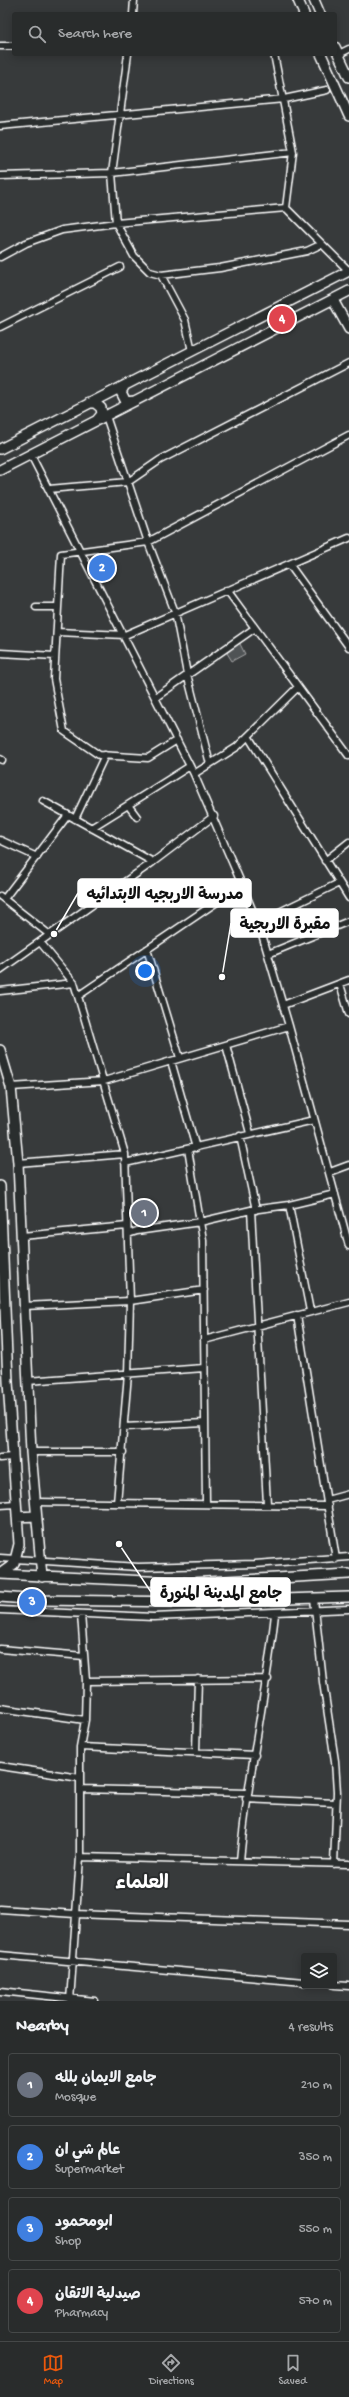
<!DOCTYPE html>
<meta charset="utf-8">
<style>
body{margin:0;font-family:"Gochi Hand","Playpen Sans Arabic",sans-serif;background:#313434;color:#f1f3f6}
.controls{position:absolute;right:12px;bottom:12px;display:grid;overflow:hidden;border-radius:4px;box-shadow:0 2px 10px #0003}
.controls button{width:36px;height:36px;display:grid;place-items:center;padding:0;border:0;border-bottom:1px solid #454848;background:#292c2c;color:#f1f3f6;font:20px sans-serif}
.you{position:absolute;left:145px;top:971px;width:14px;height:14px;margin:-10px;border:3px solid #fff;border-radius:50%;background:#1a73e8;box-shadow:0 0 0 6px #1a73e833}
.badge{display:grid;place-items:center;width:26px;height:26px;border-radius:50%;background:#ea580c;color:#fff;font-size:13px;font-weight:700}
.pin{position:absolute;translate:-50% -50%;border:2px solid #fff;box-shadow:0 1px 4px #0006}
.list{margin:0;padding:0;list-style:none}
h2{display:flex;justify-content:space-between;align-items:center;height:52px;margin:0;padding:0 16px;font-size:17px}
h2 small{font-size:13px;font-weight:400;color:#a5a7a9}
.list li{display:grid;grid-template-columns:26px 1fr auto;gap:12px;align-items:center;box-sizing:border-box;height:64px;margin:0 8px 8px;padding:0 8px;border:1px solid #454848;border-radius:4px}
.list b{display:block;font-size:15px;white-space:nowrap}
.list p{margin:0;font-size:13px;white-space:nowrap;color:#a5a7a9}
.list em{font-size:13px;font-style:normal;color:#a5a7a9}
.icon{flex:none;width:22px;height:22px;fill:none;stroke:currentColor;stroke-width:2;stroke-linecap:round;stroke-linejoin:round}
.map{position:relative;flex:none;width:349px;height:2001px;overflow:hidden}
.search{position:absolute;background:#292c2c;box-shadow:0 2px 10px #0003;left:12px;right:12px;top:12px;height:44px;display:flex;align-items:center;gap:10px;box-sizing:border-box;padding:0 14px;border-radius:4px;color:#a5a7a9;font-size:15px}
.sheet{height:340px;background:#292c2c}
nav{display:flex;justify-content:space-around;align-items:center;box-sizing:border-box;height:56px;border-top:1px solid #454848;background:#292c2c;font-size:11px;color:#a5a7a9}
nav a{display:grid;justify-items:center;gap:2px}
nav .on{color:#ea580c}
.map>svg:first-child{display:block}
.green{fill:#505354;stroke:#a8a9aa}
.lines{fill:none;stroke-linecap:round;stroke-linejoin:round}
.street-casing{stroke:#fff;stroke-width:9}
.secondary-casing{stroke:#fff;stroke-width:12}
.street{stroke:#2a2d2e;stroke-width:6}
.secondary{stroke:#2a2d2e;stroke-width:9}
.labels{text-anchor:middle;stroke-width:4;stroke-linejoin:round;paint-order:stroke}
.district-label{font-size:19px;font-weight:bold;fill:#fff;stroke:#2a2d2e}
.leader{fill:none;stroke:#fff;stroke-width:1.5}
.callout-dot{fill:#fff;stroke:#2a2d2e;stroke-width:1.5}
.callout{fill:#fff;stroke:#fff;stroke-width:1.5}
.callout-label{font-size:16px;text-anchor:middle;font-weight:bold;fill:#111}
</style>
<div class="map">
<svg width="349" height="2001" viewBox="0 0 349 2001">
<rect width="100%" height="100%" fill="#373a3b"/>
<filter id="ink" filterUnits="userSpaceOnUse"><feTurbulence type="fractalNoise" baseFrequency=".025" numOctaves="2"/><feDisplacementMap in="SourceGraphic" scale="8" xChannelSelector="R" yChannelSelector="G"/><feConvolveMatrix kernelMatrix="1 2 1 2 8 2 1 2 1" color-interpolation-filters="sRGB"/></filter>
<g filter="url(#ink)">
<path class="green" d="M 239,642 L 245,654 L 232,661 L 227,653 Z"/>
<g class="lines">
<g class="street-casing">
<path id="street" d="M 133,14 L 134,0
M 0,46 L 14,46
M 128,54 L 112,173 L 116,223 L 134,256 L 150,272 L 161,275 L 220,268 L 307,251 L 322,244
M 274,54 L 293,152 L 286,208 L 349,271
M 339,54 L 349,49
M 0,126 L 284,99 L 327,90
M 0,176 L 112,173 L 293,152
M 0,257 L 26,243 L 62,230 L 116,223 L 286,208
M 161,275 L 185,320 L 192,351
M 0,327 L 120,267
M 106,416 L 148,542 L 175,612 L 187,674 L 210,764
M 31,455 L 194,774 L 242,885 L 261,931 L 289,1026 L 349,1246
M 49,489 L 128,482 L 160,460 L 349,363
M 289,564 L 349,647
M 227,590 L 349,756
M 36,607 L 57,607
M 57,632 L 125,635 L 349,538
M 0,653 L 55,656
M 156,697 L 255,628
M 248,736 L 349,898
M 177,740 L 148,758 L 99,755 L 64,731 L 54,679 L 61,554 L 148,542 L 349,435
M 0,759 L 2,760
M 194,774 L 237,747 L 298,687
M 43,801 L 153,862
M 137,817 L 128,805 L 190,766
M 75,819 L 105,755
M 91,828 L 128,805
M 0,840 L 37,857
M 325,861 L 349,842
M 0,896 L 50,935
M 4,899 L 68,815
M 257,923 L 339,883
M 40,942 L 74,983 L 125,1154 L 130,1301 L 128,1374 L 117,1503
M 147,949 L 180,1058
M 268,954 L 349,921
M 0,970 L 153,862 L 214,816
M 340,984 L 349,1014
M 0,991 L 74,983
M 78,996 L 242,885
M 283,1005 L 349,980
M 226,1045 L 250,1133
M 171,1061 L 196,1148
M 11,1087 L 104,1081 L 289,1026
M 240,1136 L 256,1210
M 188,1149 L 203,1240 L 206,1503
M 18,1163 L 125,1154
M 125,1163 L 314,1120
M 330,1172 L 349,1165
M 289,1205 L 310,1311
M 251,1210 L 267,1504
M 128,1234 L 137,1231 L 200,1222 L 251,1210 L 289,1205 L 335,1194
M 22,1236 L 127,1226
M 24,1306 L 130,1301 L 204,1290
M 297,1315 L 336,1559
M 204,1340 L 349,1302
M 27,1381 L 204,1368
M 124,1427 L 205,1423
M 31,1452 L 123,1452
M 0,1458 L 12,1457
M 327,1500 L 349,1494
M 35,1502 L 328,1506
M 0,1505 L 16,1504
M 0,1558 L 138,1567 L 255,1564 L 349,1557
M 314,1599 L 323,1682 L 335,1761 L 337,1792 L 334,1864
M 0,1610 L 153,1617 L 349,1609
M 0,1649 L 84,1656
M 86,1681 L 268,1679
M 0,1708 L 85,1720
M 80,1747 L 255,1755
M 196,1752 L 198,1679
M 0,1766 L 80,1778
M 80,1789 L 247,1793
M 246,1799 L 336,1803
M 80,1857 L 349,1864
M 240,1861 C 247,1778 266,1697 275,1614
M 0,1909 L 75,1914 L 349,1924
M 0,1955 L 304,1982
M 334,1985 L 349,1986
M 0,1991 L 95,2001
M 70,2001 L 80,1857 L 80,1747 L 85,1720 L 86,1681 L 81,1614"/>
</g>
<g class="secondary-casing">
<path id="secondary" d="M 298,0 L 304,14
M 314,0 L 320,14
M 335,47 L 349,77
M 321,54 L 349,116
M 333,300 L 349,329
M 125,385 L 121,392 L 126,402 L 134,401
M 89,403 L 95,403 L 101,408 L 102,414 L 97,420
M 0,449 L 349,271
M 0,470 L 349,291
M 0,1050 L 11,1087 L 18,1163 L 31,1452 L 42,1577
M 0,1186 L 8,1382 L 19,1544 L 14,1564 L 0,1574
M 17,1517 L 36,1516
M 0,1574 L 189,1583 L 349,1574
M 0,1597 L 40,1600 L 189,1602 L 349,1597"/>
</g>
<use href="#street" class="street"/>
<use href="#secondary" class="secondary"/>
</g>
</g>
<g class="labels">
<g class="district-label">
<text x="142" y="1888">العلماء</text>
</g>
</g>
<path class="leader" d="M54 934L78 893M222 977L231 923M119 1544L151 1592"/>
<g class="callout-dot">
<circle cx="54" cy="934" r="4"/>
<circle cx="222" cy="977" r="4"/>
<circle cx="119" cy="1544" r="4"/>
</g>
<g class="callout">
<rect x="78" y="879" width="173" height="28" rx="4"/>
<rect x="231" y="909" width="107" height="28" rx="4"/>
<rect x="151" y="1578" width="139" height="28" rx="4"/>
</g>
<g class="callout-label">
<text x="165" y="899">مدرسة الاربجيه الابتدائيه</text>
<text x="285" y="929">مقبرة الاربجية</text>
<text x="221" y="1598">جامع المدينة المنورة</text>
</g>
</svg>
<div class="controls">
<button><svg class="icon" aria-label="layers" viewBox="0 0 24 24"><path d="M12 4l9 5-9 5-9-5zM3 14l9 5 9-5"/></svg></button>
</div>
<div class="you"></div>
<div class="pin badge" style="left:144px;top:1213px;background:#6b7280">1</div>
<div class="pin badge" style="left:102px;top:568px;background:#3f7fe0">2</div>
<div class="pin badge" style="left:32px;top:1602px;background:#3f7fe0">3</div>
<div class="pin badge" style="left:282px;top:319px;background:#e0444e">4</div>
<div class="search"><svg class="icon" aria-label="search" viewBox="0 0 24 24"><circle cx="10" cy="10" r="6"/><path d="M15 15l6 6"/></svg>Search here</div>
</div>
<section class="sheet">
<h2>Nearby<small>4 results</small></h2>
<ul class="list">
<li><span class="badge" style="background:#6b7280">1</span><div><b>جامع الايمان بلله</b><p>Mosque</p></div><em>210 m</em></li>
<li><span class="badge" style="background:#3f7fe0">2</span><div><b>عالم شي ان</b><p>Supermarket</p></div><em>350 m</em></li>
<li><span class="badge" style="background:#3f7fe0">3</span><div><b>ابومحمود</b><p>Shop</p></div><em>550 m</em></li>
<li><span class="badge" style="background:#e0444e">4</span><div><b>صيدلية الاتقان</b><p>Pharmacy</p></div><em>570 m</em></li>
</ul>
</section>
<nav>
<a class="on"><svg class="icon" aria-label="map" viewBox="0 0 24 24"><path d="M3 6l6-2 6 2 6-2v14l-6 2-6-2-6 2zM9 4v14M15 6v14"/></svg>Map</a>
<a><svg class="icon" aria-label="directions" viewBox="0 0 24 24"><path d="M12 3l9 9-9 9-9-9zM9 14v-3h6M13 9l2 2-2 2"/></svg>Directions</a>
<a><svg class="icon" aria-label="saved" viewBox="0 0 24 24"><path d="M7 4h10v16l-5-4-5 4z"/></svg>Saved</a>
</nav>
